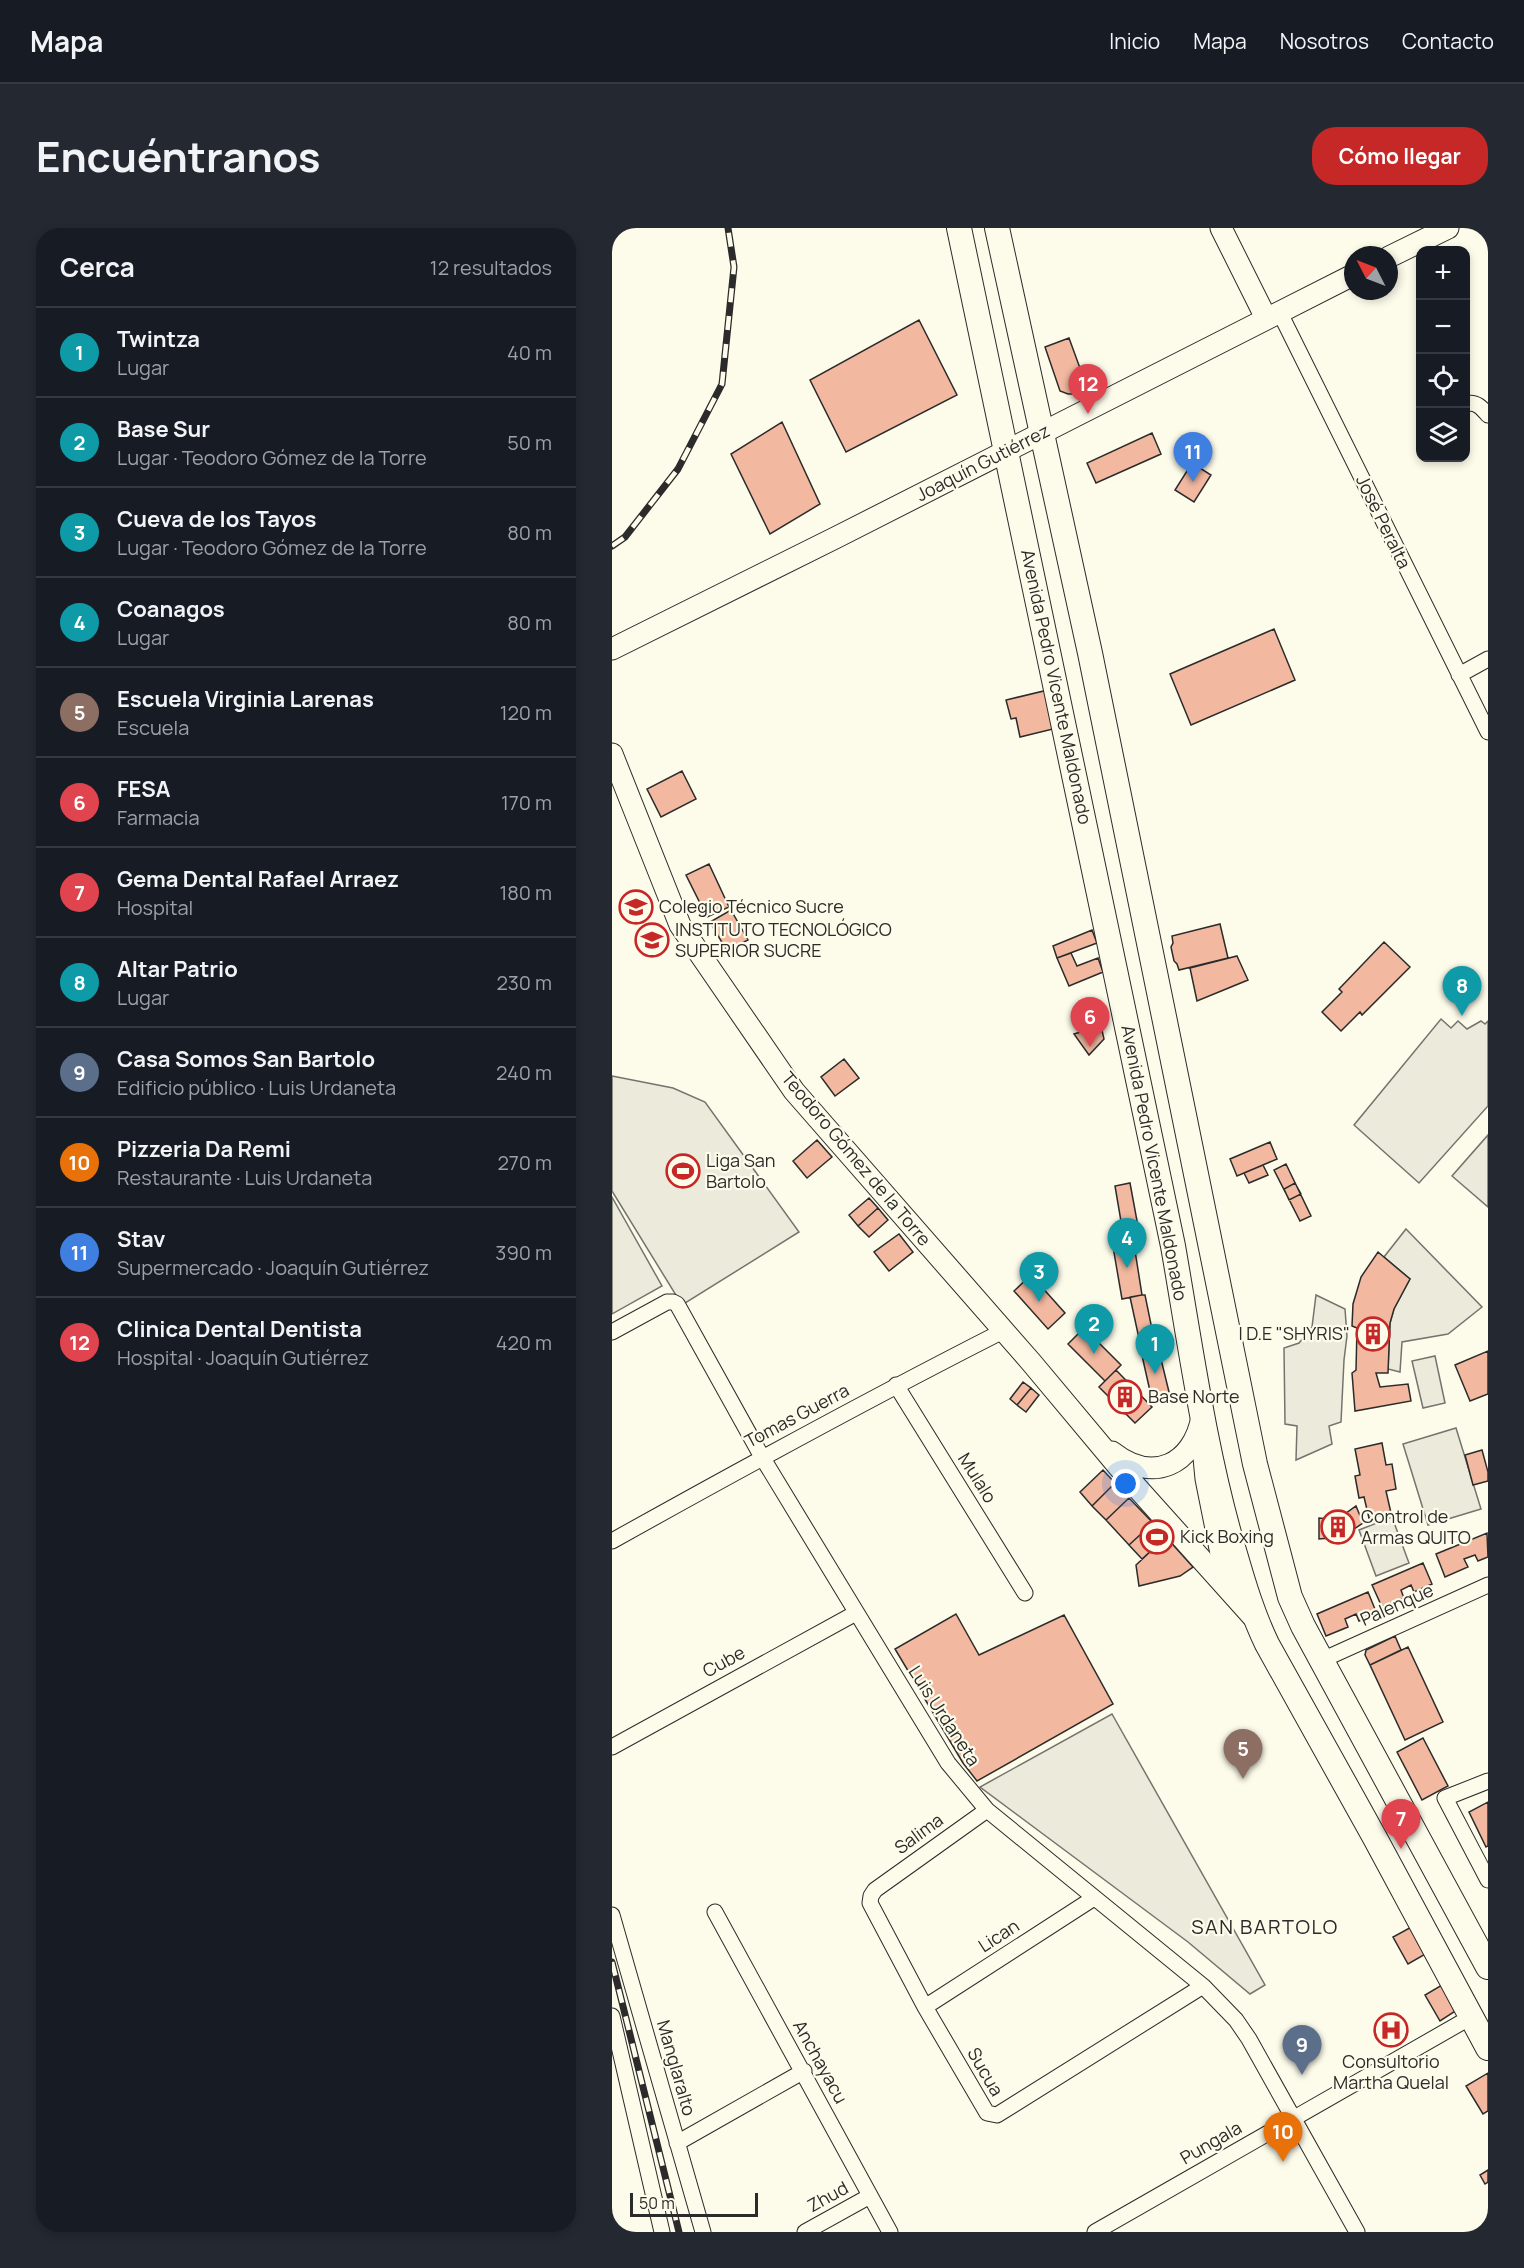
<!DOCTYPE html>
<html lang="es">
<meta charset="utf-8">
<style>
body{margin:0;font-family:Manrope,sans-serif;background:#242831;color:#f1f3f6}
.controls{position:absolute;right:18px;top:18px;display:grid;overflow:hidden;border-radius:12px;box-shadow:0 3px 9px #0003}
.controls button{width:54px;height:54px;display:grid;place-items:center;padding:0;border:0;border-bottom:2px solid #363941;background:#171b24;color:#f1f3f6;font:30px sans-serif}
.compass{position:absolute;left:732px;top:18px;width:54px;height:54px;border-radius:50%;background:#171b24;box-shadow:0 3px 9px #0003;rotate:312deg}
.scale{position:absolute;left:18px;bottom:15px;width:128px;box-sizing:border-box;padding-left:6px;border:3px solid #2b2b2b;border-top:0;font-size:16px;line-height:21px;white-space:nowrap;color:#2b2b2b;-webkit-text-stroke:4px #fdfbea;paint-order:stroke}
.you{position:absolute;left:514px;top:1256px;width:21px;height:21px;margin:-15px;border:4px solid #fff;border-radius:50%;background:#1a73e8;box-shadow:0 0 0 9px #1a73e833}
.badge{display:grid;place-items:center;width:39px;height:39px;border-radius:50%;background:#c62828;color:#fff;font-size:20px;font-weight:700}
.pin{position:absolute;translate:-50% -50px;filter:drop-shadow(0 2px 3px #0008)}
.pin::after{content:'';position:absolute;top:32px;width:21px;height:18px;background:inherit;clip-path:polygon(0 0,100% 0,50% 100%)}
.list{margin:0;padding:0;list-style:none}
h2{display:flex;justify-content:space-between;align-items:center;height:78px;margin:0;padding:0 24px;font-size:26px}
h2 small{font-size:20px;font-weight:400;color:#9ea1a6}
.list li{display:grid;grid-template-columns:39px 1fr auto;gap:18px;align-items:center;box-sizing:border-box;height:90px;padding:0 24px;border-top:2px solid #363941}
.list b{display:block;font-size:22px;white-space:nowrap}
.list p{margin:0;font-size:20px;white-space:nowrap;color:#9ea1a6}
.list em{font-size:20px;font-style:normal;color:#9ea1a6}
.icon{flex:none;width:33px;height:33px;fill:none;stroke:currentColor;stroke-width:2;stroke-linecap:round;stroke-linejoin:round}
.map{position:relative;flex:none;width:876px;height:2004px;overflow:hidden;border-radius:24px}
header{display:flex;align-items:center;gap:36px;box-sizing:border-box;height:84px;padding:0 30px;background:#171b24;border-bottom:2px solid #363941}
header strong{font-size:28px}
nav{display:flex;gap:33px;margin-inline-start:auto;font-size:21px}
.intro{display:flex;align-items:center;justify-content:space-between;box-sizing:border-box;height:144px;padding:0 36px}
h1{margin:0;font-size:42px}
.button{padding:15px 27px;border-radius:24px;background:#c62828;color:#fff;font-size:21px;font-weight:700}
main{display:flex;gap:36px;padding:0 36px}
aside{flex:1;background:#171b24;border-radius:24px;box-shadow:0 3px 9px #0003}
.map>svg:first-child{display:block}
.green{fill:#ecebdb;stroke:#74746e;stroke-width:1.5}
.parking{fill:#eceadb;stroke:#74746e;stroke-width:1.5}
.building{fill:#f2b8a0;stroke:#2b2b2b;stroke-width:1.5}
.lines{fill:none;stroke-linecap:round;stroke-linejoin:round}
.street-casing{stroke:#2b2b2b;stroke-width:17}
.secondary-casing{stroke:#2b2b2b;stroke-width:23}
.primary-casing{stroke:#2b2b2b;stroke-width:26}
.street{stroke:#fdfbea;stroke-width:15}
.secondary{stroke:#fdfbea;stroke-width:21}
.primary{stroke:#fdfbea;stroke-width:24}
.rail-casing{stroke:#2b2b2b;stroke-width:7}
.rail{stroke:#fdfbea;stroke-width:4.5;stroke-dasharray:14;stroke-linecap:butt}
.labels{text-anchor:middle;stroke-width:4.5;stroke-linejoin:round;paint-order:stroke}
.street-label{font-size:18px;fill:#2b2b2b;stroke:#fdfbea}
.poi-label{font-size:18px;fill:#2b2b2b;stroke:#fdfbea;text-anchor:start}
.neighbourhood-label{font-size:20px;letter-spacing:1.5px;fill:#2b2b2b;stroke:#fdfbea}
</style>
<header>
<strong>Mapa</strong>
<nav><a>Inicio</a><a>Mapa</a><a>Nosotros</a><a>Contacto</a></nav>
</header>
<div class="intro"><h1>Encuéntranos</h1><a class="button">Cómo llegar</a></div>
<main>
<aside>
<h2>Cerca<small>12 resultados</small></h2>
<ul class="list">
<li><span class="badge" style="background:#0f9aa8">1</span><div><b>Twintza</b><p>Lugar</p></div><em>40 m</em></li>
<li><span class="badge" style="background:#0f9aa8">2</span><div><b>Base Sur</b><p>Lugar · Teodoro Gómez de la Torre</p></div><em>50 m</em></li>
<li><span class="badge" style="background:#0f9aa8">3</span><div><b>Cueva de los Tayos</b><p>Lugar · Teodoro Gómez de la Torre</p></div><em>80 m</em></li>
<li><span class="badge" style="background:#0f9aa8">4</span><div><b>Coanagos</b><p>Lugar</p></div><em>80 m</em></li>
<li><span class="badge" style="background:#8d6e63">5</span><div><b>Escuela Virginia Larenas</b><p>Escuela</p></div><em>120 m</em></li>
<li><span class="badge" style="background:#e0444e">6</span><div><b>FESA</b><p>Farmacia</p></div><em>170 m</em></li>
<li><span class="badge" style="background:#e0444e">7</span><div><b>Gema Dental Rafael Arraez</b><p>Hospital</p></div><em>180 m</em></li>
<li><span class="badge" style="background:#0f9aa8">8</span><div><b>Altar Patrio</b><p>Lugar</p></div><em>230 m</em></li>
<li><span class="badge" style="background:#5c6f8a">9</span><div><b>Casa Somos San Bartolo</b><p>Edificio público · Luis Urdaneta</p></div><em>240 m</em></li>
<li><span class="badge" style="background:#e8710a">10</span><div><b>Pizzeria Da Remi</b><p>Restaurante · Luis Urdaneta</p></div><em>270 m</em></li>
<li><span class="badge" style="background:#3f7fe0">11</span><div><b>Stav</b><p>Supermercado · Joaquín Gutiérrez</p></div><em>390 m</em></li>
<li><span class="badge" style="background:#e0444e">12</span><div><b>Clinica Dental Dentista</b><p>Hospital · Joaquín Gutiérrez</p></div><em>420 m</em></li>
</ul>
</aside>
<div class="map">
<svg width="876" height="2004" viewBox="0 0 876 2004">
<rect width="100%" height="100%" fill="#fdfbea"/>
<path class="green" d="M 0,848 L 61,860 L 93,874 L 187,1004 L 70,1077 L 0,963 Z
M 876,907 L 876,979 L 840,948 Z
M 0,969 L 50,1058 L 0,1086 Z
M 823,1128 L 833,1175 L 811,1180 L 800,1133 Z
M 844,1200 L 869,1281 L 816,1297 L 791,1216 Z
M 500,1486 L 653,1757 L 638,1766 L 576,1714 L 368,1559 Z"/>
<path class="parking" d="M 829,791 L 839,800 L 846,793 L 855,801 L 869,793 L 873,796 L 876,793 L 876,878 L 807,955 L 742,897 Z
M 794,1001 L 870,1079 L 836,1106 L 790,1114 L 788,1144 L 776,1141 L 778,1095 L 782,1081 L 798,1051 L 772,1029 Z
M 704,1067 L 733,1081 L 735,1108 L 732,1132 L 729,1194 L 717,1198 L 720,1216 L 684,1232 L 685,1198 L 673,1196 L 672,1120 L 687,1115 L 700,1099 Z
M 780,1289 L 797,1335 L 764,1348 L 747,1302 Z"/>
<path class="building" d="M 307,92 L 345,167 L 234,224 L 198,152 Z
M 457,110 L 476,162 L 465,166 L 456,166 L 448,163 L 433,119 Z
M 170,194 L 208,276 L 158,306 L 119,226 Z
M 540,205 L 549,226 L 484,255 L 475,235 Z
M 580,235 L 599,247 L 582,274 L 563,262 Z
M 662,401 L 683,452 L 579,497 L 558,446 Z
M 436,462 L 445,500 L 408,509 L 404,490 L 399,491 L 394,472 Z
M 70,543 L 84,571 L 49,589 L 35,561 Z
M 97,636 L 117,679 L 95,689 L 74,647 Z
M 119,682 L 136,712 L 115,723 L 98,694 Z
M 608,696 L 616,730 L 567,742 L 565,736 L 562,733 L 559,719 L 561,715 L 560,708 Z
M 480,702 L 485,715 L 445,730 L 441,718 Z
M 772,714 L 798,739 L 750,787 L 748,784 L 729,803 L 710,784 L 730,764 L 727,761 Z
M 459,725 L 465,738 L 486,730 L 491,744 L 457,758 L 445,730 Z
M 625,728 L 636,752 L 585,773 L 578,740 Z
M 489,798 L 492,811 L 477,827 L 462,806 Z
M 232,831 L 247,850 L 223,868 L 209,849 Z
M 205,912 L 220,929 L 195,950 L 181,933 Z
M 658,914 L 665,931 L 625,948 L 618,931 Z
M 674,936 L 699,988 L 688,993 L 662,942 Z
M 651,937 L 656,947 L 637,955 L 632,945 Z
M 518,955 L 528,1009 L 512,1011 L 503,958 Z
M 683,955 L 689,966 L 677,972 L 672,961 Z
M 257,970 L 266,980 L 246,998 L 237,987 Z
M 266,980 L 276,992 L 257,1009 L 246,998 Z
M 287,1006 L 301,1024 L 277,1043 L 262,1024 Z
M 521,1010 L 530,1067 L 510,1071 L 500,1013 Z
M 766,1024 L 798,1051 L 782,1081 L 778,1095 L 776,1145 L 764,1145 L 768,1159 L 796,1156 L 799,1173 L 743,1183 L 740,1145 L 744,1142 L 745,1100 L 740,1098 L 741,1076 L 749,1049 Z
M 419,1047 L 453,1085 L 436,1101 L 402,1063 Z
M 530,1067 L 533,1067 L 542,1111 L 528,1115 L 518,1069 Z
M 472,1100 L 509,1137 L 493,1153 L 456,1116 Z
M 546,1119 L 558,1168 L 540,1172 L 529,1123 Z
M 876,1123 L 876,1166 L 858,1173 L 843,1137 Z
M 504,1142 L 540,1179 L 523,1195 L 487,1159 Z
M 411,1154 L 419,1160 L 405,1177 L 398,1171 Z
M 419,1160 L 427,1167 L 414,1184 L 405,1177 Z
M 770,1215 L 774,1237 L 780,1236 L 784,1261 L 774,1263 L 779,1285 L 757,1290 L 752,1269 L 747,1270 L 743,1248 L 748,1247 L 743,1221 Z
M 870,1222 L 876,1244 L 876,1253 L 861,1257 L 853,1227 Z
M 491,1242 L 503,1255 L 480,1278 L 468,1264 Z
M 503,1255 L 517,1270 L 494,1292 L 480,1278 Z
M 517,1270 L 541,1295 L 517,1317 L 494,1292 Z
M 744,1278 L 751,1295 L 739,1303 L 718,1310 L 707,1311 L 707,1290 L 717,1291 L 734,1285 Z
M 541,1295 L 554,1309 L 530,1331 L 517,1317 Z
M 875,1305 L 876,1329 L 866,1333 L 863,1327 L 852,1331 L 856,1339 L 833,1349 L 824,1326 Z
M 554,1309 L 581,1339 L 568,1348 L 527,1358 L 524,1337 Z
M 811,1335 L 820,1356 L 802,1364 L 799,1357 L 789,1362 L 792,1370 L 770,1379 L 760,1357 Z
M 756,1364 L 765,1386 L 747,1393 L 744,1386 L 733,1391 L 736,1399 L 714,1408 L 705,1386 Z
M 344,1386 L 367,1427 L 452,1387 L 501,1476 L 365,1553 L 351,1535 L 283,1421 Z
M 783,1408 L 789,1422 L 758,1437 L 753,1427 L 754,1422 Z
M 796,1419 L 831,1494 L 793,1512 L 758,1437 Z
M 811,1510 L 836,1558 L 810,1572 L 785,1524 Z
M 876,1574 L 876,1618 L 874,1619 L 857,1584 Z
M 803,1697 L 817,1724 L 796,1736 L 781,1709 Z
M 835,1754 L 845,1782 L 828,1793 L 813,1767 Z
M 876,1845 L 876,1883 L 871,1886 L 854,1858 Z
M 876,1942 L 876,1954 L 873,1956 L 868,1947 Z"/>
<g class="lines">
<g class="street-casing">
<path id="street" d="M 667,83 L 876,504
M 854,176 C 864,173 870,180 876,187
M 847,447 L 876,431
M 0,1104 L 55,1074 L 61,1074 L 65,1076 L 150,1229 L 336,1535 L 375,1582 L 591,1758 L 624,1792 L 637,1811 L 745,2004
M 284,1157 L 413,1365
M 589,1230 L 591,1251 L 612,1356
M 0,1313 C 129,1241 259,1170 391,1103
M 710,1432 L 876,1357
M 0,1519 L 244,1385
M 876,1553 L 833,1570 L 876,1652
M 375,1582 L 263,1662 L 259,1668 L 258,1675 L 313,1779 L 375,1885 L 385,1887 L 591,1758
M 103,1684 L 278,2004
M 0,1687 L 91,2004
M 313,1779 L 482,1670
M 0,1788 L 50,2004
M 65,1915 L 192,1843
M 193,2004 L 258,1968
M 483,2004 L 859,1789"/>
</g>
<g class="secondary-casing">
<path id="secondary" d="M 609,0 L 654,90
M 777,29 L 836,0
M 0,421 L 225,309 L 741,47
M 0,526 L 68,697 L 182,863 L 419,1134 L 511,1244 L 642,1390
M 500,1224 C 541,1256 581,1237 590,1189"/>
</g>
<g class="primary-casing">
<path id="primary" d="M 347,0 L 561,1018 C 579,1121 593,1226 623,1326 C 632,1357 641,1387 655,1416 L 763,1610 L 876,1820
M 385,0 L 478,425 L 643,1236 L 678,1369 L 691,1398 L 876,1739"/>
</g>
<use href="#street" class="street"/>
<use href="#secondary" class="secondary"/>
<use href="#primary" class="primary"/>
<g class="rail-casing">
<path id="rail" d="M 0,318 L 13,309 L 66,241 L 110,156 L 122,39 L 116,0
M 0,1734 L 67,2004"/>
</g>
<use href="#rail" class="rail"/>
</g>
<defs>
<g id="school-ring" transform="scale(1.725)"><circle r="9.5" fill="#fdfbea" stroke="#c62828" stroke-width="1.5"/><path d="M0-5L7-2L0 1L-7-2ZM-4 1L0 2.5L4 1V4Q0 6-4 4Z" fill="#c62828"/></g>
<g id="university-ring" transform="scale(1.725)"><circle r="9.5" fill="#fdfbea" stroke="#c62828" stroke-width="1.5"/><path d="M0-5L7-2L0 1L-7-2ZM-4 1L0 2.5L4 1V4Q0 6-4 4Z" fill="#c62828"/></g>
<g id="stadium-ring" transform="scale(1.725)"><circle r="9.5" fill="#fdfbea" stroke="#c62828" stroke-width="1.5"/><path d="M0-5a6.5 5 0 1 0 0 10a6.5 5 0 1 0 0-10ZM-3.5-1.8h7v3.6h-7Z" fill="#c62828"/></g>
<g id="building-ring" transform="scale(1.725)"><circle r="9.5" fill="#fdfbea" stroke="#c62828" stroke-width="1.5"/><path d="M-4-6H4V6H1V3H-1V6H-4ZM-2.5-4.3h1.7v1.8h-1.7ZM.8-4.3h1.7v1.8H.8ZM-2.5-1h1.7V.8h-1.7ZM.8-1h1.7V.8H.8Z" fill="#c62828"/></g>
<g id="hospital-ring" transform="scale(1.725)"><circle r="9.5" fill="#fdfbea" stroke="#c62828" stroke-width="1.5"/><path d="M-5-5h3v3.5h4V-5h3V5h-3V1.5h-4V5h-3Z" fill="#c62828"/></g>
</defs>
<g fill-rule="evenodd">
<use href="#school-ring" x="24" y="679"/>
<use href="#university-ring" x="40" y="712"/>
<use href="#stadium-ring" x="71" y="943"/>
<use href="#building-ring" x="761" y="1106"/>
<use href="#building-ring" x="513" y="1169"/>
<use href="#building-ring" x="726" y="1299"/>
<use href="#stadium-ring" x="545" y="1309"/>
<use href="#hospital-ring" x="779" y="1802"/>
</g>
<g class="labels">
<g class="street-label">
<text transform="translate(371 235) rotate(-27)" y="6">Joaquín Gutiérrez</text>
<text transform="translate(771 294) rotate(64)" y="6">José Peralta</text>
<text transform="translate(444 459) rotate(78)" y="6">Avenida Pedro Vicente Maldonado</text>
<text transform="translate(244 931) rotate(50)" y="6">Teodoro Gómez de la Torre</text>
<text transform="translate(542 935) rotate(79)" y="6">Avenida Pedro Vicente Maldonado</text>
<text transform="translate(185 1188) rotate(-28)" y="6">Tomas Guerra</text>
<text transform="translate(365 1250) rotate(58)" y="6">Mulalo</text>
<text transform="translate(785 1377) rotate(-24)" y="6">Palenque</text>
<text transform="translate(112 1434) rotate(-29)" y="6">Cube</text>
<text transform="translate(332 1488) rotate(57)" y="6">Luis Urdaneta</text>
<text transform="translate(307 1606) rotate(-36)" y="6">Salima</text>
<text transform="translate(387 1708) rotate(-33)" y="6">Lican</text>
<text transform="translate(208 1834) rotate(61)" y="6">Anchayacu</text>
<text transform="translate(64 1840) rotate(74)" y="6">Manglaralto</text>
<text transform="translate(373 1844) rotate(60)" y="6">Sucua</text>
<text transform="translate(599 1915) rotate(-30)" y="6">Pungala</text>
<text transform="translate(216 1969) rotate(-29)" y="6">Zhud</text>
</g>
<g class="poi-label">
<text x="47" y="685">Colegio Técnico Sucre</text>
<text x="63" y="708">INSTITUTO TECNOLÓGICO<tspan x="63" dy="21">SUPERIOR SUCRE</tspan></text>
<text x="94" y="939">Liga San<tspan x="94" dy="21">Bartolo</tspan></text>
<text x="738" y="1112" text-anchor="end">I D.E "SHYRIS"</text>
<text x="536" y="1175">Base Norte</text>
<text x="749" y="1295">Control de<tspan x="749" dy="21">Armas QUITO</tspan></text>
<text x="568" y="1315">Kick Boxing</text>
<text x="779" y="1840" text-anchor="middle">Consultorio<tspan x="779" dy="21">Martha Quelal</tspan></text>
</g>
<g class="neighbourhood-label">
<text x="653" y="1706">SAN BARTOLO</text>
</g>
</g>
</svg>
<div class="controls">
<button>+</button>
<button>−</button>
<button><svg class="icon" aria-label="locate" viewBox="0 0 24 24"><circle cx="12" cy="12" r="6"/><path d="M12 2v4M12 18v4M2 12h4M18 12h4"/></svg></button>
<button><svg class="icon" aria-label="layers" viewBox="0 0 24 24"><path d="M12 4l9 5-9 5-9-5zM3 14l9 5 9-5"/></svg></button>
</div>
<svg class="compass" viewBox="-18 -18 36 36"><path d="M0-13l5 13h-10z" fill="#e53935"/><path d="M0 13l5-13h-10z" fill="#9ea1a6"/></svg>
<div class="scale">50 m</div>
<div class="you"></div>
<div class="pin badge" style="left:543px;top:1146px;background:#0f9aa8">1</div>
<div class="pin badge" style="left:482px;top:1126px;background:#0f9aa8">2</div>
<div class="pin badge" style="left:427px;top:1074px;background:#0f9aa8">3</div>
<div class="pin badge" style="left:515px;top:1040px;background:#0f9aa8">4</div>
<div class="pin badge" style="left:631px;top:1551px;background:#8d6e63">5</div>
<div class="pin badge" style="left:478px;top:819px;background:#e0444e">6</div>
<div class="pin badge" style="left:789px;top:1621px;background:#e0444e">7</div>
<div class="pin badge" style="left:850px;top:788px;background:#0f9aa8">8</div>
<div class="pin badge" style="left:690px;top:1847px;background:#5c6f8a">9</div>
<div class="pin badge" style="left:671px;top:1934px;background:#e8710a">10</div>
<div class="pin badge" style="left:581px;top:254px;background:#3f7fe0">11</div>
<div class="pin badge" style="left:476px;top:186px;background:#e0444e">12</div>
</div>
</main>
